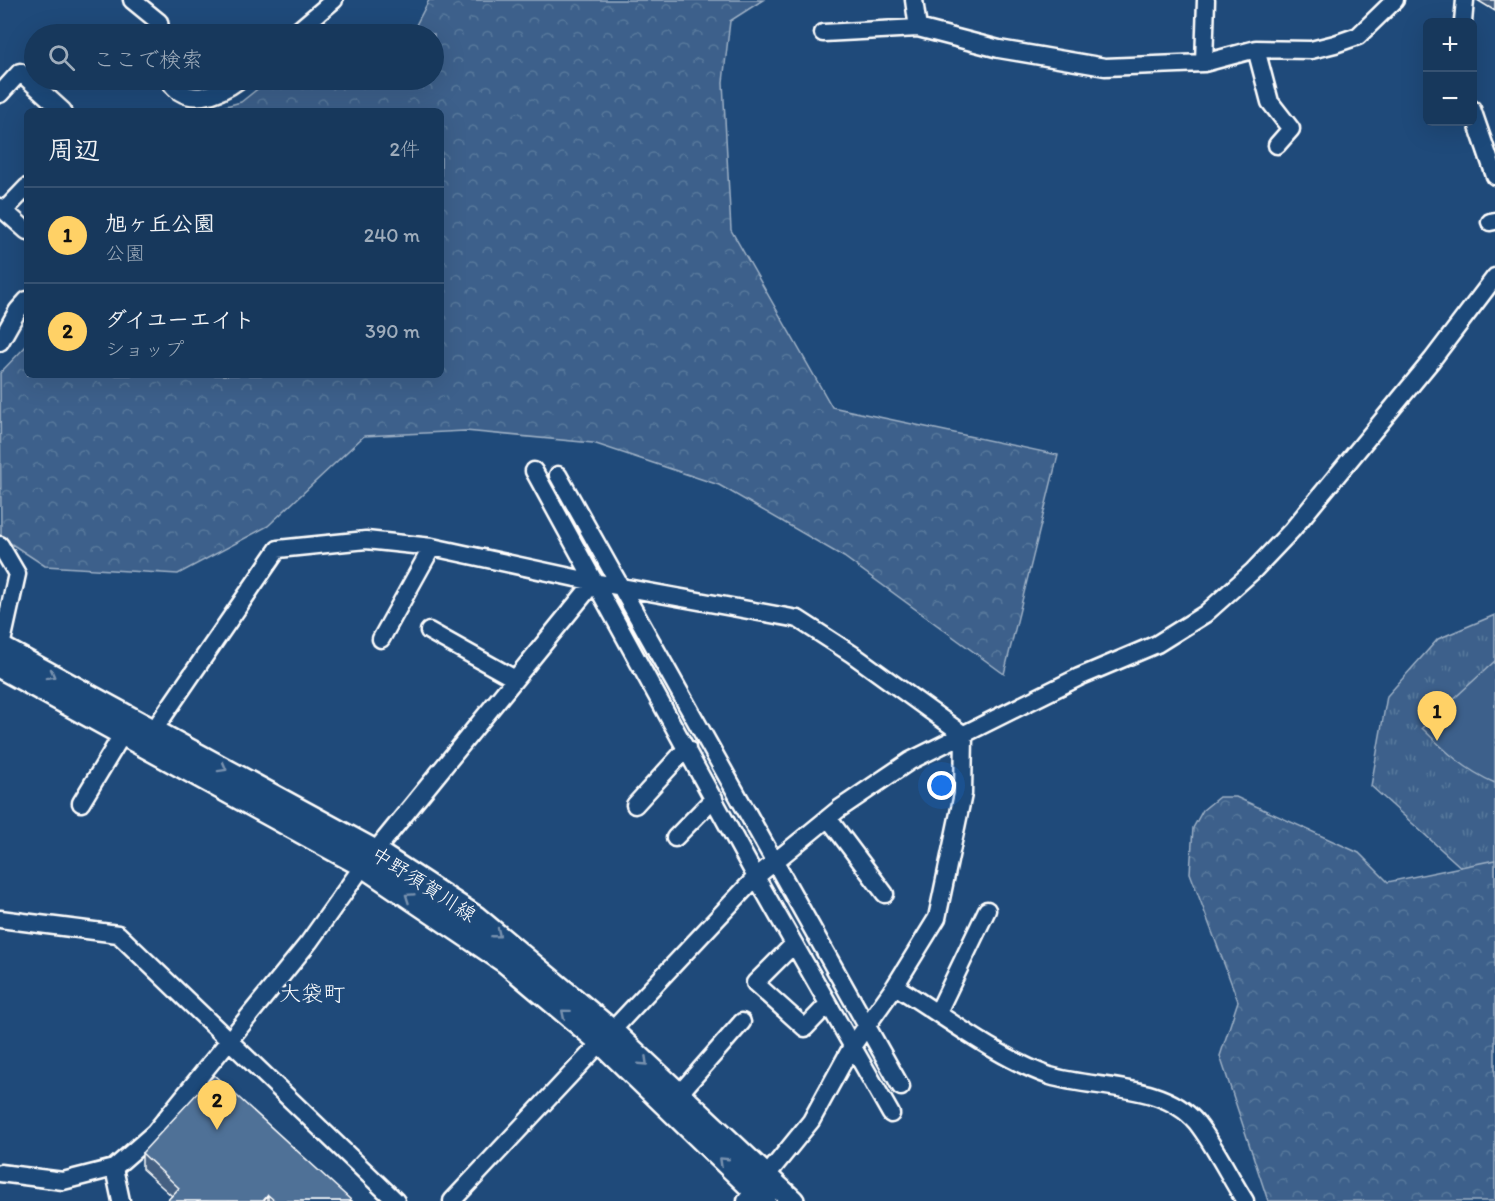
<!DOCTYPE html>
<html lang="ja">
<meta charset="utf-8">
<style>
body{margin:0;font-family:Itim,"Klee One",sans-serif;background:#244365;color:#f1f3f6}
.controls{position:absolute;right:18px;top:18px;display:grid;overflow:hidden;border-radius:9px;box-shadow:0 6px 24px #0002}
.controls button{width:54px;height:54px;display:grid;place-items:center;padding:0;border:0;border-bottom:2px solid #365272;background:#17385c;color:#f1f3f6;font:30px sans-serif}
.you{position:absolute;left:942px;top:786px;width:21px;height:21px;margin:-15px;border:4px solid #fff;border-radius:50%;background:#1a73e8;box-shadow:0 0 0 9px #1a73e833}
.badge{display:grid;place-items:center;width:39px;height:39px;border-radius:50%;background:#ffd166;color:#111;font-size:20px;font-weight:700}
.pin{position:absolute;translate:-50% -50px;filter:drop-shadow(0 2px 3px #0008)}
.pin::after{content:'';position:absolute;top:32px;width:21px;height:18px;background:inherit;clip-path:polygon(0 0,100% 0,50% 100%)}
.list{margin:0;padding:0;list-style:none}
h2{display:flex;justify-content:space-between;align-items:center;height:78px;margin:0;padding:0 24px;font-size:26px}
h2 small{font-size:20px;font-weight:400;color:#9eacbb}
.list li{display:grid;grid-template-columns:39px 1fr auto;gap:18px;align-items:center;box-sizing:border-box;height:96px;padding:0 24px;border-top:2px solid #365272}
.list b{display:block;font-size:22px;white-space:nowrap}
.list p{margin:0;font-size:20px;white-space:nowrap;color:#9eacbb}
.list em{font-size:20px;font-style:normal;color:#9eacbb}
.icon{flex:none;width:33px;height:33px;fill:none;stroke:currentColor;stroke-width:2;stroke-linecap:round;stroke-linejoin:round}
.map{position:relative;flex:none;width:1495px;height:1201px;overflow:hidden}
.search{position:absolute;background:#17385c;box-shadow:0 6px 24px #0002;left:24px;top:24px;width:420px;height:66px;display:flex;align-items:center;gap:15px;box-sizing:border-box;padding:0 21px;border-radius:33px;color:#9eacbb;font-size:22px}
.panel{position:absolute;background:#17385c;box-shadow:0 6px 24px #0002;left:24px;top:108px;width:420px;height:270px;border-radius:9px}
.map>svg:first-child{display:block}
.grass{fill:url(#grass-tufts);stroke:#9eb0c5;stroke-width:1.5}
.forest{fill:url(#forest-crowns);stroke:#9eb0c5;stroke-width:1.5}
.pitch{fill:#3c618b;stroke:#9eb0c5;stroke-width:1.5}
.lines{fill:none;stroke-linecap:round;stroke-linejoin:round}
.minor-casing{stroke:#fff;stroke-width:21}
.major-casing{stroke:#fff;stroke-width:26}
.minor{stroke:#1f4a7a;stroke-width:16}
.major{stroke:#1f4a7a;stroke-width:21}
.wall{fill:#456182;stroke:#fff;stroke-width:1.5}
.shaded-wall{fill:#384f6a;stroke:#fff;stroke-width:1.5}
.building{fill:#507197;stroke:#fff;stroke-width:1.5}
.oneway{stroke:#7992af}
.labels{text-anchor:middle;stroke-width:6;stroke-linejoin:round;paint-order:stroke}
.street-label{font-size:20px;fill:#fff;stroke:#1f4a7a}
.quarter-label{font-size:22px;fill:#fff;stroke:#1f4a7a}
</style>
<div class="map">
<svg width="1495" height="1201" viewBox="0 0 1495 1201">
<defs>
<pattern id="grass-tufts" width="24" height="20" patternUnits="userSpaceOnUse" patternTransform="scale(1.5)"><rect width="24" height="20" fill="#3c618b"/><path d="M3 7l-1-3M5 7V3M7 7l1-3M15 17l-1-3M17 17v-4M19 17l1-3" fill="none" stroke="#59799c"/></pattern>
<pattern id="forest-crowns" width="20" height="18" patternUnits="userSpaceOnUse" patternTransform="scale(1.5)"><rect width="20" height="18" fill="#3c618b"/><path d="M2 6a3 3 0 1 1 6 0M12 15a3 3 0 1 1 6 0" fill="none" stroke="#59799c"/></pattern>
</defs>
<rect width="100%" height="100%" fill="#1f4a7a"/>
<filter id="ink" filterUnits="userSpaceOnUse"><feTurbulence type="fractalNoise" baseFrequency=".0167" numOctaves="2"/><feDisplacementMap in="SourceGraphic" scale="12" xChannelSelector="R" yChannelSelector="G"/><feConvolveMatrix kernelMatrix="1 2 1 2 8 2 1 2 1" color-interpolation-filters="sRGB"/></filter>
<g filter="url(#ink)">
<path class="grass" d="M 1495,615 L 1495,898 L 1371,786 L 1387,696 L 1438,639 Z"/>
<path class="forest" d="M 429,0 L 763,0 L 730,21 L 723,82 L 731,230 L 832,407 L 1058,455 L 1004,674 L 844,557 L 719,485 L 593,443 L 465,431 L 364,436 L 268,526 L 178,574 L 45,566 L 1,537 L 0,373 L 27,345 L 27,375 L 441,375 L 441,111 L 207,111 L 241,102 L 260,87 L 307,80 L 434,80 L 434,34 L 404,34 L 416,25 Z
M 1219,797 L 1236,797 L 1359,853 L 1388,882 L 1495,860 L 1495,1201 L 1268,1201 L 1220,1056 L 1238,1001 L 1190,873 L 1193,828 L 1203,810 Z"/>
<path class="pitch" d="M 1495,661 L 1495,783 C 1465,770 1445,751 1422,728 Z"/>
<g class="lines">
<g class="minor-casing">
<path id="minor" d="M 132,0 L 159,22 L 161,34
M 914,0 L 918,28
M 1463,22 L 1465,0
M 823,33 L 918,28 L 999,49 L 1105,67 L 1204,63 L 1256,49 L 1311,50 L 1335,44 L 1358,36 L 1395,0
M 294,34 L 334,0
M 1256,49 L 1270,102 L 1291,129 L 1277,145
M 1204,63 L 1206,0
M 169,80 C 185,108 219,95 239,80
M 0,94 L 20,72 L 63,111
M 1472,109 L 1495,176
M 0,207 L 27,231
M 4,211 L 27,187
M 1490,222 L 1495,221
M 0,342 L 18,310 L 27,300
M 534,471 L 756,877 L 891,1114
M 558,475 L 901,1087
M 0,545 L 17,574 L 0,651
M 429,631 L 515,679
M 381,639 L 432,547
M 147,740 L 278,549 L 366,540 L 432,547 L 594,582 L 798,619 L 852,654 L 964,735 L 963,794 L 937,918 L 895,986 L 851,1048 L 811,1121 L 746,1201
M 81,803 L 122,735
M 635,805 L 687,748
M 828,818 L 885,894
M 675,838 L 714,798
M 0,919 L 118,934 L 396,1201
M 794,944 L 755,983 L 805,1028 L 827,1005
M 895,986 C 943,1015 997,1058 1050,1076 C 1096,1090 1163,1082 1197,1123 C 1215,1146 1229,1176 1245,1201
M 938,1012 L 987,910
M 679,1094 L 742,1022
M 114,1168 L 121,1201
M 0,1173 L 63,1181 L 114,1168 L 154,1133 L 309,942 L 363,866 L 594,582
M 452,1201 L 756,877 L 839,809 L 910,761 L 1079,677 L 1157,644 L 1205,614 L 1253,571 L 1292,530 L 1432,360 L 1495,277"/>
</g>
<g class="major-casing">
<path id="major" d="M 0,647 L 375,851 L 476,917 L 611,1030 L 793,1201
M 0,667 L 363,866 L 505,962 L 600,1042 L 765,1201"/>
</g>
<use href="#minor" class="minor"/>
<use href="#major" class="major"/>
</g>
<path class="wall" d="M 1477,0 L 1495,0 L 1495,11 Z
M 142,1153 L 352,1201 L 167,1201 L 172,1196 L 142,1169 Z"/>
<path class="shaded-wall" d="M 268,1195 L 268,1201 L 263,1201 Z"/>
<path class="building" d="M 214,1075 L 352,1201 L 275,1201 L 268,1195 L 263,1201 L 167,1201 L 179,1188 L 142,1153 Z"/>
<defs><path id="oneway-chevron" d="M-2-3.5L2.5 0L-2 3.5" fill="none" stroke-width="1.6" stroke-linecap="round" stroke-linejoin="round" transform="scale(1.5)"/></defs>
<g class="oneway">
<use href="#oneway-chevron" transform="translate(51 675) rotate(29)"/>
<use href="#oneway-chevron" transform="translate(223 768) rotate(29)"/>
<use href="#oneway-chevron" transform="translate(409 897) rotate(-146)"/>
<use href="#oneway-chevron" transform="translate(497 934) rotate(39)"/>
<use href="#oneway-chevron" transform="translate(565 1013) rotate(-140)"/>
<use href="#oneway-chevron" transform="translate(644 1062) rotate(43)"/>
<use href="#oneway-chevron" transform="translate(723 1161) rotate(-136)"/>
</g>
</g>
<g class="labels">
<g class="street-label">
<text transform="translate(424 884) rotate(33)" y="7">中野須賀川線</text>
</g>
<g class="quarter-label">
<text x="312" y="1001">大袋町</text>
</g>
</g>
</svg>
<div class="controls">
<button>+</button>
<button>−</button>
</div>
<div class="you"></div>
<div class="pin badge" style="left:1437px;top:741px">1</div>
<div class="pin badge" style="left:217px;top:1130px">2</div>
<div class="search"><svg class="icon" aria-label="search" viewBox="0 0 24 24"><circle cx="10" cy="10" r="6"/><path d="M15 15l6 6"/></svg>ここで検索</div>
<section class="panel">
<h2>周辺<small>2件</small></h2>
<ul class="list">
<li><span class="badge">1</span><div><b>旭ヶ丘公園</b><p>公園</p></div><em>240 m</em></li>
<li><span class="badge">2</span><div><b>ダイユーエイト</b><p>ショップ</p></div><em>390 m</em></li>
</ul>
</section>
</div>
